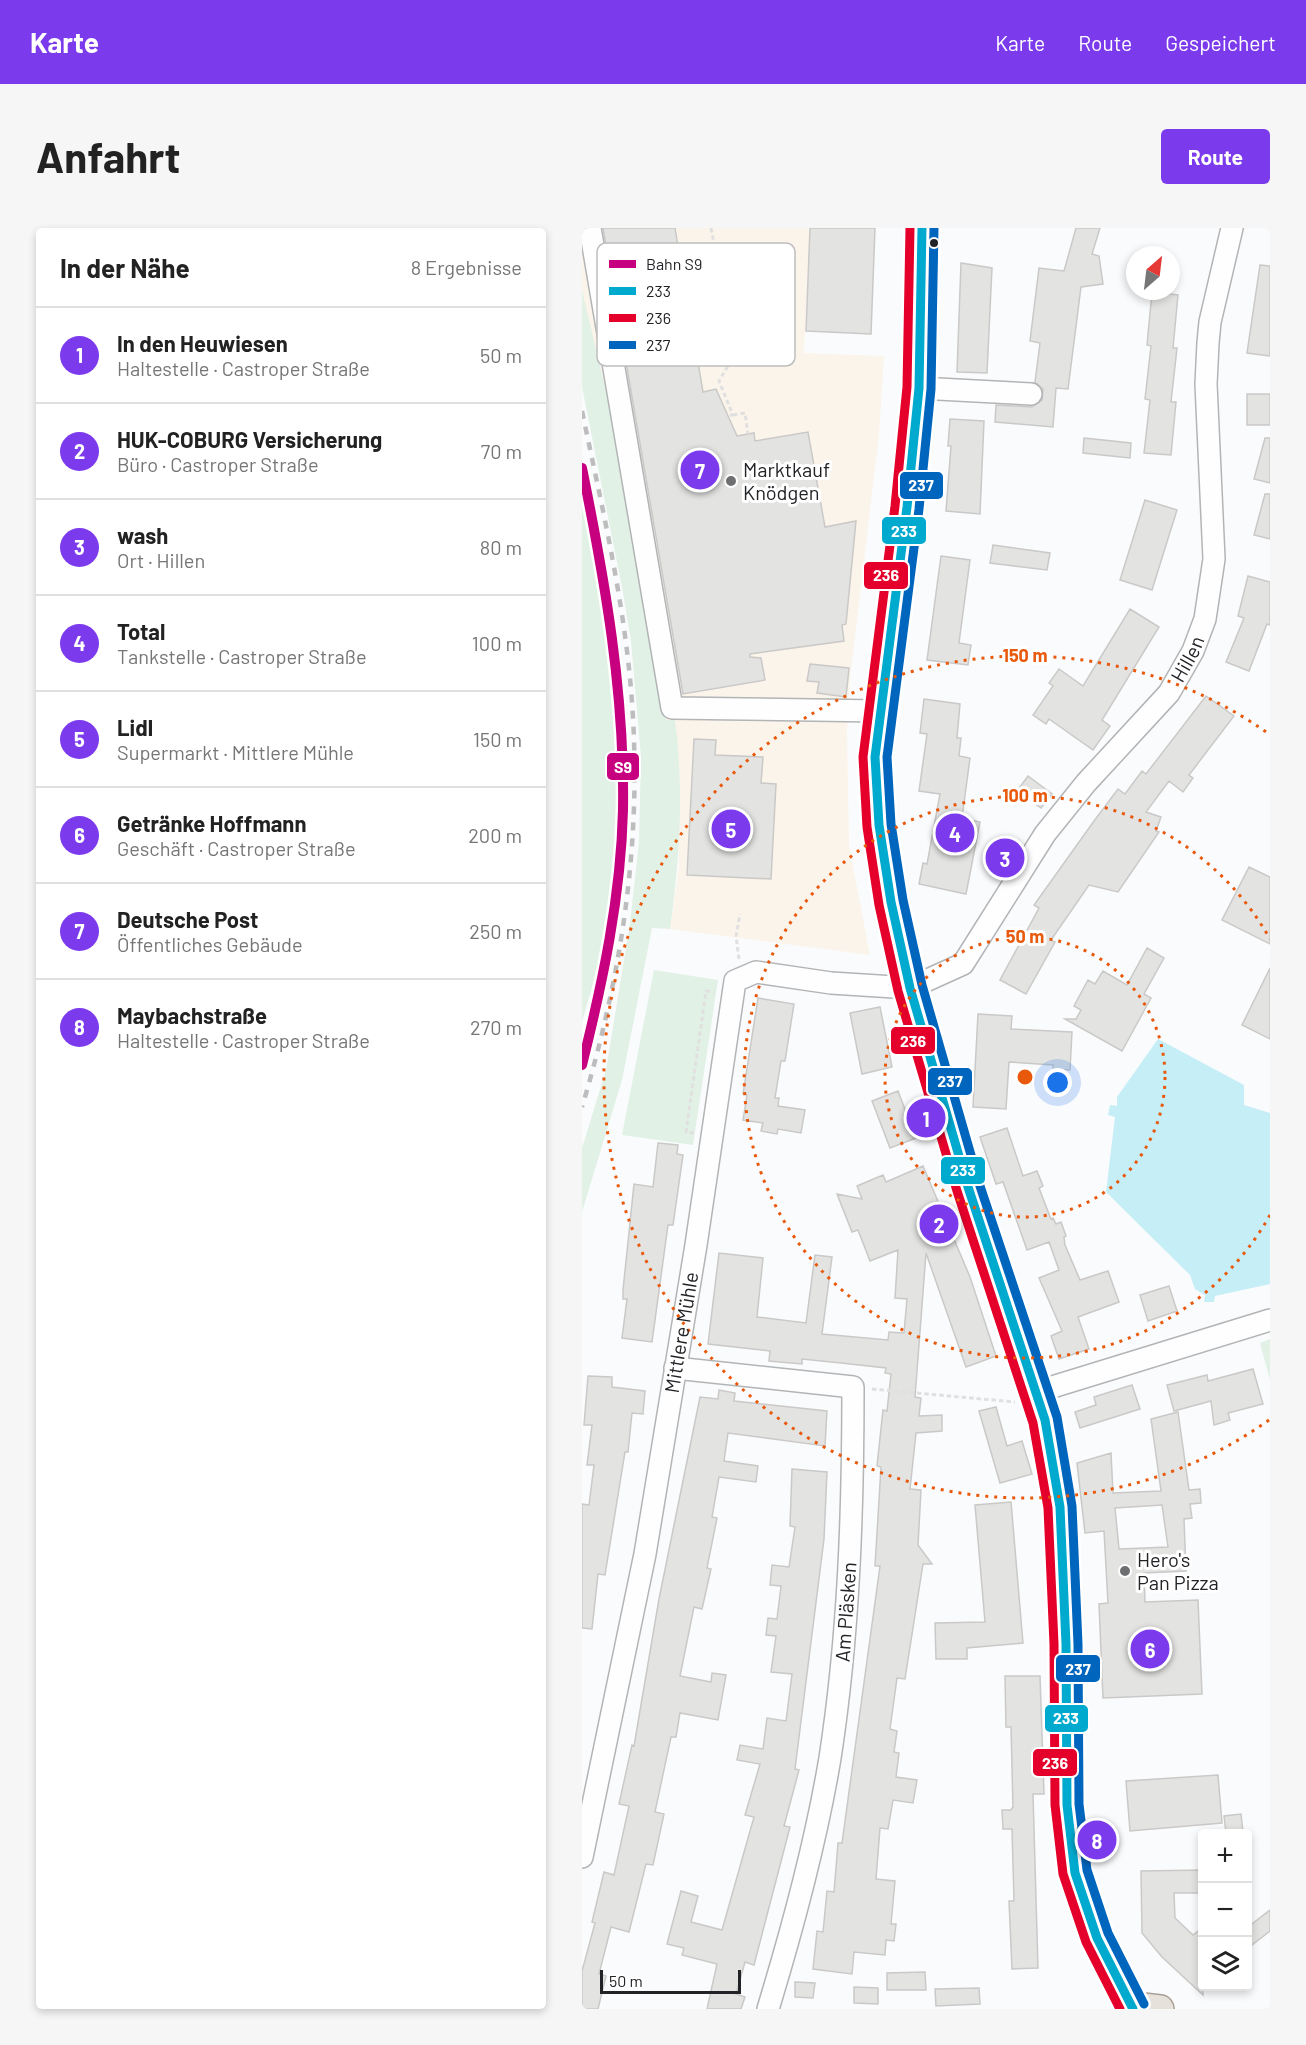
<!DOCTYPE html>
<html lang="de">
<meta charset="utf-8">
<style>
body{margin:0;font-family:Barlow,sans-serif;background:#f6f6f6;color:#222}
.controls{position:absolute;right:18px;bottom:18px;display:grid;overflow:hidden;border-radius:6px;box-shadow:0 3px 9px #0003}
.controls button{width:54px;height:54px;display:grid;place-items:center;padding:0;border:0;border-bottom:2px solid #e0e0e0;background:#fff;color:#222;font:30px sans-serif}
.compass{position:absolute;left:544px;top:18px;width:54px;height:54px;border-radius:50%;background:#fff;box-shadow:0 3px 9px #0003;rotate:28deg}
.scale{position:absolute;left:18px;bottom:15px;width:141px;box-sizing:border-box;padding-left:6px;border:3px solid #222326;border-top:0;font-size:16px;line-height:21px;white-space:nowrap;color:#222326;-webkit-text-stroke:4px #fff;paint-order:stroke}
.you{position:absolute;left:476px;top:855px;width:21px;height:21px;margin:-15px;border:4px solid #fff;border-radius:50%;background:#1a73e8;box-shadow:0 0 0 9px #1a73e833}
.badge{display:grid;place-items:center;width:39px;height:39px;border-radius:50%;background:#7c3aed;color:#fff;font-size:20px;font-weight:700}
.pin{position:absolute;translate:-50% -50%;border:3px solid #fff;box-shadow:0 2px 6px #0006}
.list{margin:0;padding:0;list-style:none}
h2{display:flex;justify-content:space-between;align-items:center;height:78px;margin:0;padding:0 24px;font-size:26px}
h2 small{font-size:20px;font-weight:400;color:#767676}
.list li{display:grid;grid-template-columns:39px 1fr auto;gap:18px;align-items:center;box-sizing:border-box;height:96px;padding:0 24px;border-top:2px solid #e0e0e0}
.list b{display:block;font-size:22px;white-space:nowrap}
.list p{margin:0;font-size:20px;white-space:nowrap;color:#767676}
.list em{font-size:20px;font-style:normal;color:#767676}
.icon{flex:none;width:33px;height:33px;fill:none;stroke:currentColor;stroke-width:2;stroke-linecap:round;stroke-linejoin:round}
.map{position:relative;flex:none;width:688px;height:1781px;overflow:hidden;border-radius:6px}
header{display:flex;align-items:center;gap:36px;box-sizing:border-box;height:84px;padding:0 30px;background:#7c3aed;color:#fff}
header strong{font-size:28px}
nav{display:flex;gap:33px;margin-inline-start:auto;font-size:21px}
.intro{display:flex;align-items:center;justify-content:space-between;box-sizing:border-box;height:144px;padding:0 36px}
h1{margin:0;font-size:42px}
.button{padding:15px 27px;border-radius:6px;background:#7c3aed;color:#fff;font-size:21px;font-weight:700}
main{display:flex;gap:36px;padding:0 36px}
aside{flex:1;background:#fff;border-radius:6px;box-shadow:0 3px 9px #0003}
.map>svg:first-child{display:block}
.commercial{fill:#fbf4ea}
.green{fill:#e1f1e5}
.water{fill:#c5eef7}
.building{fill:#e3e3e2;stroke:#cac9c8;stroke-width:1.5;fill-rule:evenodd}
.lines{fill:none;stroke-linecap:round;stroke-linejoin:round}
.minor-casing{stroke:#b2b4b6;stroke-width:24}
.major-casing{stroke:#a8a094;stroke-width:30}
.path{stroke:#e0e0e0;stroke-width:3;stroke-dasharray:4.5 3;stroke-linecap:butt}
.minor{stroke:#fefeff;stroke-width:21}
.major{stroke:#e6e1da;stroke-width:27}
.rail{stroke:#bdbdbd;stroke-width:4.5;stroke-dasharray:8 8;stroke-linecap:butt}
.bus-1-casing{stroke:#fff;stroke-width:14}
.bus-2-casing{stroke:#fff;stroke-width:14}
.bus-3-casing{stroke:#fff;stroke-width:14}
.bus-1{stroke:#00a9ce;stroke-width:9}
.bus-2{stroke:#e4002b;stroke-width:9}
.bus-3{stroke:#0065bd;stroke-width:9}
.rail-1-casing{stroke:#fff;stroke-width:15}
.rail-1{stroke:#c7007f;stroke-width:10}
.ring{fill:none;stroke:#e8590c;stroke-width:3;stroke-dasharray:3 6}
.bus-dot{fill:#222326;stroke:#fff;stroke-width:2}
.poi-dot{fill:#6e6f71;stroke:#fff;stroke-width:2}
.labels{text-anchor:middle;stroke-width:6;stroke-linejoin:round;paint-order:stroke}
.poi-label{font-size:20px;fill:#222326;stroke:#fff;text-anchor:start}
.street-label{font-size:20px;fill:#222326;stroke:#fff}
.key{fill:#fff;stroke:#bdbdbe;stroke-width:1.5}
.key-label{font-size:16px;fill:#222326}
.centre{fill:#e8590c;stroke:#fff;stroke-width:3}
.ring-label{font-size:18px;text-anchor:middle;font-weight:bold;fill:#e8590c;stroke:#fff;stroke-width:6;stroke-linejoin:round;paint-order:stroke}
.line-badge{stroke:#fff;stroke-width:2}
.badge-label{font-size:16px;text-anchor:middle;font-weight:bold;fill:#fff}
</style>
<header>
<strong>Karte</strong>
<nav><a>Karte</a><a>Route</a><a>Gespeichert</a></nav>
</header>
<div class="intro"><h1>Anfahrt</h1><a class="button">Route</a></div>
<main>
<aside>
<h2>In der Nähe<small>8 Ergebnisse</small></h2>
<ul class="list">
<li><span class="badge">1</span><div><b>In den Heuwiesen</b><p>Haltestelle · Castroper Straße</p></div><em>50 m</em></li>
<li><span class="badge">2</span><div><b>HUK-COBURG Versicherung</b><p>Büro · Castroper Straße</p></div><em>70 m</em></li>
<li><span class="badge">3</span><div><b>wash</b><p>Ort · Hillen</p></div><em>80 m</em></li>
<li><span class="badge">4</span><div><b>Total</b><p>Tankstelle · Castroper Straße</p></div><em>100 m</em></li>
<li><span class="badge">5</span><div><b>Lidl</b><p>Supermarkt · Mittlere Mühle</p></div><em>150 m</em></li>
<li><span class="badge">6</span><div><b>Getränke Hoffmann</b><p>Geschäft · Castroper Straße</p></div><em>200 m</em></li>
<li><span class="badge">7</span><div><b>Deutsche Post</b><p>Öffentliches Gebäude</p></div><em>250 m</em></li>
<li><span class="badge">8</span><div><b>Maybachstraße</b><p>Haltestelle · Castroper Straße</p></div><em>270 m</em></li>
</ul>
</aside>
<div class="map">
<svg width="688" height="1781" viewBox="0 0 688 1781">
<rect width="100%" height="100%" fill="#fafbfd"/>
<path class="commercial" d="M 0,0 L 228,0 L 222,125 L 302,128 L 297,207 L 268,451 L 265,504 L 267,617 L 288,727 L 88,701 L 97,638 L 93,492 L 84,492 L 0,62 Z"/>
<path class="green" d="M 0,62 L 40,231 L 84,492 L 93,492 C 102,562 98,631 88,701 L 70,700 L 40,852 L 0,984 L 0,920 L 24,842 L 48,695 L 57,614 L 59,529 L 49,413 L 40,359 L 0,159 Z
M 0,272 C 36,443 55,624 0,793 Z
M 72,742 L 136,752 L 111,917 L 40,907 Z
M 688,1111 L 688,1152 L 678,1115 Z"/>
<path class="water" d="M 576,811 L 662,857 L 662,877 L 688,885 L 688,1056 L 633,1068 L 632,1074 L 622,1074 L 623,1067 L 613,1061 L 608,1047 L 524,964 L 533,889 L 526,887 L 528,877 L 535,878 L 535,869 Z"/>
<path class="building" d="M 21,0 L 93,0 L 96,18 L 104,17 L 106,32 L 99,34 L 121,164 L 134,161 L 155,208 L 172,205 L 173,213 L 226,204 L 243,299 L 274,293 L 264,396 L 260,397 L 262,413 L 168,426 L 168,429 L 179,430 L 183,452 L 101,466 Z
M 228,0 L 293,0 L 289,106 L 224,103 Z
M 494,0 L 518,0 L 510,26 L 517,28 L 521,56 L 499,59 L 486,161 L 474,160 L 471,199 L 413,194 L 414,177 L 450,179 L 460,172 L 461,161 L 453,154 L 458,115 L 448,113 L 457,40 L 482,43 Z
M 379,35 L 410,40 L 405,145 L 375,144 Z
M 678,37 L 688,38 L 688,128 L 665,125 Z
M 570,64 L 596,67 L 591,120 L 595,120 L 589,174 L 594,174 L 589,227 L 562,225 L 568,172 L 563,171 L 569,118 L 565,117 Z
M 665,166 L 688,166 L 688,197 L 665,197 Z
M 368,191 L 402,193 L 398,286 L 364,283 L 369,218 L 366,218 Z
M 502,210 L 549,215 L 548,230 L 501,225 Z
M 683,210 L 688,210 L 688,255 L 672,251 Z
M 683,266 L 688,266 L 688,311 L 672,307 Z
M 563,272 L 595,282 L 570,362 L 538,352 Z
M 411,317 L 468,325 L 465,342 L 408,335 Z
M 359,328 L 388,332 L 377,415 L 389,417 L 386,437 L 345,432 Z
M 666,348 L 688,354 L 688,397 L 685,396 L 667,443 L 644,434 L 662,390 L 656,388 Z
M 548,381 L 577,399 L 520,492 L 528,498 L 511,522 L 467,491 L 464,496 L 451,487 L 471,458 L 467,455 L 477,441 L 501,458 Z
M 228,436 L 267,440 L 264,469 L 235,465 L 237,454 L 225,453 Z
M 624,468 L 652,488 L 607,547 L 611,550 L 601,564 L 587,553 L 564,584 L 579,589 L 574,603 L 577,604 L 536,664 L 507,657 L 469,712 L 473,714 L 444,766 L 418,752 L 457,680 L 452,677 L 512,593 L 536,561 L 543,566 L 560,543 L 564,546 Z
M 342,471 L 378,476 L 375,510 L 379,510 L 377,528 L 388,530 L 380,590 L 398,594 L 384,666 L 337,656 L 341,635 L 345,636 L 358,566 L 337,563 L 345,506 L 338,505 Z
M 112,511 L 134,512 L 133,527 L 181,529 L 179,555 L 194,556 L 189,651 L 105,647 Z
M 446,548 L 470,566 L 459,580 L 435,563 Z
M 667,639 L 688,649 L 688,716 L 640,692 Z
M 565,720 L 582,730 L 562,766 L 569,770 L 540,823 L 483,791 L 494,791 L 499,782 L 492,778 L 506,752 L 513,756 L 521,743 L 545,757 Z
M 688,740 L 688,811 L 660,797 Z
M 176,770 L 212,776 L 203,833 L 199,833 L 193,870 L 197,870 L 196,878 L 223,882 L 219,905 L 196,901 L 195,906 L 179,903 L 181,895 L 161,892 L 165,867 L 161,866 Z
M 298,779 L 310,839 L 280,846 L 268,785 Z
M 396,786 L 430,788 L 429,801 L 490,804 L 488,842 L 471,841 L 471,837 L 427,834 L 424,881 L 391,879 Z
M 316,863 L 334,910 L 308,920 L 290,873 Z
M 425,900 L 441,948 L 455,943 L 461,958 L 457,960 L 469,991 L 471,990 L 474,996 L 479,994 L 484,1008 L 482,1009 L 483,1017 L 498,1052 L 526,1043 L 537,1074 L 496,1089 L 507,1121 L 477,1131 L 469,1108 L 480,1103 L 457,1050 L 477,1042 L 467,1014 L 445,1022 L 421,954 L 414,956 L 398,909 Z
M 76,915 L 96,917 L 95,926 L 101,927 L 91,997 L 86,997 L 70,1114 L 40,1110 L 45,1071 L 41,1071 L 41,1062 L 52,956 L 71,959 Z
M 341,938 L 388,1049 L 414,1128 L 384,1139 L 344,1025 L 333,1169 L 339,1170 L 337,1188 L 360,1187 L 360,1203 L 334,1205 L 328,1261 L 339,1262 L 336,1317 L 350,1336 L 341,1336 L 323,1451 L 315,1450 L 308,1501 L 315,1503 L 312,1524 L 317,1525 L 314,1549 L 335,1552 L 331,1575 L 311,1572 L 306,1601 L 298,1600 L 294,1651 L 313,1653 L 309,1696 L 314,1696 L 312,1713 L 304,1712 L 303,1727 L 272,1724 L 270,1746 L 231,1741 L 235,1703 L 241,1704 L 245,1663 L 252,1664 L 256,1615 L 260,1615 L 298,1338 L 293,1338 L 299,1239 L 295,1238 L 301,1182 L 305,1183 L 309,1146 L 303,1145 L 304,1140 L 259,1135 L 220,1131 L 220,1136 L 187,1133 L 188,1123 L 126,1116 L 137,1025 L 181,1030 L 175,1089 L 224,1095 L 233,1027 L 250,1029 L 240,1106 L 306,1112 L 307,1104 L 322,1105 L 325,1071 L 313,1070 L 316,1022 L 288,1033 L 276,1002 L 270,1004 L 255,966 L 280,971 L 275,958 L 301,947 L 304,954 Z
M 587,1058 L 595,1083 L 566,1093 L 558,1067 Z
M 671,1141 L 681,1176 L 646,1185 L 648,1192 L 632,1197 L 629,1173 L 592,1183 L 585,1157 L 625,1147 L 626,1153 Z
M 6,1148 L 30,1149 L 30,1159 L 63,1163 L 61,1186 L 50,1185 L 46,1224 L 43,1224 L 23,1347 L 16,1346 L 10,1401 L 0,1400 L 0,1276 L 7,1277 L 12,1237 L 5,1237 L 10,1197 L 2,1197 Z
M 550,1157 L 558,1181 L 498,1200 L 493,1184 L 514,1177 L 512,1169 Z
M 137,1162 L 153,1165 L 152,1173 L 245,1183 L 243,1218 L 146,1205 L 142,1233 L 176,1238 L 174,1254 L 137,1249 L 130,1289 L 135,1290 L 125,1340 L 129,1341 L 120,1381 L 112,1379 L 98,1448 L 129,1454 L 130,1445 L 144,1447 L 136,1492 L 98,1485 L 94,1509 L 89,1509 L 73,1584 L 82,1586 L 71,1637 L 64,1636 L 47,1704 L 29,1699 L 17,1746 L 24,1748 L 16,1781 L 0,1781 L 0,1743 L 13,1695 L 10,1694 L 22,1644 L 32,1647 L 47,1578 L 37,1576 L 50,1517 L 52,1518 L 77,1371 L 118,1169 L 136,1171 Z
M 414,1179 L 425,1218 L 440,1213 L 450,1246 L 418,1255 L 397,1183 Z
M 596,1184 L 607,1262 L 618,1261 L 619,1275 L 608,1276 L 610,1290 L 602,1291 L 604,1343 L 562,1345 L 563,1374 L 616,1372 L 620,1466 L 521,1470 L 517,1376 L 526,1375 L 522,1303 L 503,1305 L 495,1235 L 529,1225 L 531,1265 L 579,1263 L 569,1191 ZM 580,1277 L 586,1319 L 537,1321 L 533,1280 Z
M 210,1241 L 245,1244 L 242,1311 L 213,1541 L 217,1542 L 202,1598 L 208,1599 L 172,1737 L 163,1734 L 154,1766 L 163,1769 L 159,1781 L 125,1781 L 135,1736 L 100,1727 L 102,1720 L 85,1716 L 99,1663 L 116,1668 L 109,1694 L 140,1702 L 172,1589 L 163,1587 L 178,1536 L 155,1532 L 158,1517 L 181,1521 L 185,1490 L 204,1493 L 210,1446 L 189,1444 L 194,1408 L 184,1407 L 186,1390 L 195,1391 L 199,1358 L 188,1357 L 190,1337 L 207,1339 L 213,1299 L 208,1298 Z
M 429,1274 L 441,1415 L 385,1420 L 385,1431 L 354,1431 L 353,1395 L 403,1394 L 393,1277 Z
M 423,1448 L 458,1448 L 462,1566 L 451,1566 L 456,1740 L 430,1741 L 427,1673 L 432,1673 L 430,1601 L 421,1601 L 420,1582 L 429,1582 L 431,1579 L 429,1499 L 424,1499 Z
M 636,1547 L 640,1595 L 548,1603 L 544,1553 Z
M 659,1586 L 661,1605 L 644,1605 L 642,1588 Z
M 621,1642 L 621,1665 L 592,1665 L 593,1690 L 611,1707 L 621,1699 L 621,1767 L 580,1729 L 560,1705 L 559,1643 Z
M 688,1682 L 688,1703 L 666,1720 L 666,1699 Z
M 343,1744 L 344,1762 L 305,1762 L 305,1745 Z
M 213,1754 L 233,1755 L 231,1770 L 213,1769 Z
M 272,1759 L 296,1760 L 296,1776 L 272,1775 Z
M 397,1760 L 398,1776 L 354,1778 L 353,1761 Z"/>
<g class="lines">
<g class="minor-casing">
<g id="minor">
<path d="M 8,0 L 90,480 L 299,483"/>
<path d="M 337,160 L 449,166"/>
<path d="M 93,1140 L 271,1159 C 271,1283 267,1407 248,1530 C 234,1614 211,1699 186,1781"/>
<path d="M 454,1164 L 688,1092"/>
<path id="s1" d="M 0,1629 L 63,1326 L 114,1017 L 153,753 L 174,744 L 249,755 L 328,760 L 381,736 L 463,606 L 504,555 L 587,465 L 611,423 L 623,391 L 632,331 L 624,156 L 626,115 L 628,94 L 650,0"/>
</g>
</g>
<g class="major-casing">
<path id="major" d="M 340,0 L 337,160 L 325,279 L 293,529 L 297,597 L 309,674 L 328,760 L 386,959 L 463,1192 L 478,1279 L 484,1416 L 485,1577 L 493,1645 L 515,1710 L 551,1781
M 553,1781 L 561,1779 L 578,1781"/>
</g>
<path class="path" d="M 129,0 L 153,126 L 137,153 L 151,187 L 146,187
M 98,26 L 133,19
M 151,187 L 163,185 L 166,206
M 157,731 L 154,708 L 158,686
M 112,905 L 104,904 L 124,763 L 132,764
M 290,1161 L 433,1174"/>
<use href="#minor" class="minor"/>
<use href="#major" class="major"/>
<path class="rail" d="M 0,183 C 20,279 43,376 50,474 C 60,613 40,746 0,879"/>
<g class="bus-1-casing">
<path id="bus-1" d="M 340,0 L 337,160 L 325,279 L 293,529 L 297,597 L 309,674 L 328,760 L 386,959 L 463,1192 L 478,1279 L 484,1416 L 485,1577 L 493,1645 L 515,1710 L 551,1781"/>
</g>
<g class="bus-2-casing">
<path id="bus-2" d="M 328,0 L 325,159 L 313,278 L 281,529 L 285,599 L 297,677 L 316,763 L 375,963 L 451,1195 L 466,1280 L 472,1416 L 473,1577 L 481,1646 L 504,1714 L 538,1781"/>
</g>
<g class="bus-3-casing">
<path id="bus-3" d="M 352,0 L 349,161 L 337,281 L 305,529 L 309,596 L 321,672 L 340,757 L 397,955 L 475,1189 L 490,1278 L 496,1416 L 497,1576 L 505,1642 L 526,1705 L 562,1776"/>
</g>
<use href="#bus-1" class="bus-1"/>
<use href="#bus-2" class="bus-2"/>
<use href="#bus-3" class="bus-3"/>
<g class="rail-1-casing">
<path id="rail-1" d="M 0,240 C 23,353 43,466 41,582 C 39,668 21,753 0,837"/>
</g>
<use href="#rail-1" class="rail-1"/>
</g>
<g class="ring">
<circle cx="443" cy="849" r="140"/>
<path d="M688 987A281 281 0 1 1 688 711"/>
<path d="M687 1192A421 421 0 1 1 687 506"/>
</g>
<circle class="bus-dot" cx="352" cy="15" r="5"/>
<g class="poi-dot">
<circle cx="149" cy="253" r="6"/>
<circle cx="543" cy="1343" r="6"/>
</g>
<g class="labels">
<g class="poi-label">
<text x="161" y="249">Marktkauf<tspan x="161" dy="23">Knödgen</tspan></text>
<text x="555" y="1339">Hero's<tspan x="555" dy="23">Pan Pizza</tspan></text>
</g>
<g class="street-label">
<text dy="7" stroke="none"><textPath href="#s1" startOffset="1506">Hillen</textPath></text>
<text dy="7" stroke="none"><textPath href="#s1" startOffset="534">Mittlere Mühle</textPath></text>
<text transform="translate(264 1384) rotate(-86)" y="7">Am Pläsken</text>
</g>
</g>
<rect x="15" y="15" width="198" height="123" rx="9" class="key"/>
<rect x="27" y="32" width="27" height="8" fill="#c7007f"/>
<rect x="27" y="59" width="27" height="8" fill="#00a9ce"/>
<rect x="27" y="86" width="27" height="8" fill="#e4002b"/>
<rect x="27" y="113" width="27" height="8" fill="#0065bd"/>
<g class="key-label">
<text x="64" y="42">Bahn S9</text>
<text x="64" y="69">233</text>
<text x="64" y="96">236</text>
<text x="64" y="123">237</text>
</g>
<circle cx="443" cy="849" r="9" class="centre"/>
<g class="ring-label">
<text x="443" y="434">150 m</text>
<text x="443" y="574">100 m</text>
<text x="443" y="715">50 m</text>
</g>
<g class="line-badge">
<rect x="317" y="243" width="45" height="29" rx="6" fill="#0065bd"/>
<rect x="299" y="288" width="46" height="29" rx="6" fill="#00a9ce"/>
<rect x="281" y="333" width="46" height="29" rx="6" fill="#e4002b"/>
<rect x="24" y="524" width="34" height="29" rx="6" fill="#c7007f"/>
<rect x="308" y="798" width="46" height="29" rx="6" fill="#e4002b"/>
<rect x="345" y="839" width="46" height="29" rx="6" fill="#0065bd"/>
<rect x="358" y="928" width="46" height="29" rx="6" fill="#00a9ce"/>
<rect x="473" y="1426" width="46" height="29" rx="6" fill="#0065bd"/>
<rect x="462" y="1476" width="45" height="29" rx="6" fill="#00a9ce"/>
<rect x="450" y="1520" width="46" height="29" rx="6" fill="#e4002b"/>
</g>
<g class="badge-label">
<text x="339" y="263">237</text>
<text x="322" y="309">233</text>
<text x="304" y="353">236</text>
<text x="41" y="545">S9</text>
<text x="331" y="819">236</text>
<text x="368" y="859">237</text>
<text x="381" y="948">233</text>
<text x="496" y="1447">237</text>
<text x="484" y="1496">233</text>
<text x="473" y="1541">236</text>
</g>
</svg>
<div class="controls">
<button>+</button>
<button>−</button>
<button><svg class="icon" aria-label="layers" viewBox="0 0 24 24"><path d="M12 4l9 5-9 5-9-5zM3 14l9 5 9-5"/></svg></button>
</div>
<svg class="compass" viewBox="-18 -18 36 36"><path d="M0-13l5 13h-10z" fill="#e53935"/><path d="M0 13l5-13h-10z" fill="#767676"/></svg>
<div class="scale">50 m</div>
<div class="you"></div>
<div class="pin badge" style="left:344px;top:890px">1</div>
<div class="pin badge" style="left:357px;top:996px">2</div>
<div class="pin badge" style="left:423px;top:630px">3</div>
<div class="pin badge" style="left:373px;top:605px">4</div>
<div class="pin badge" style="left:149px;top:601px">5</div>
<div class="pin badge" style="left:568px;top:1421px">6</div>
<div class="pin badge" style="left:118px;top:242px">7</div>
<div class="pin badge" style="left:515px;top:1612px">8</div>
</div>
</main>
